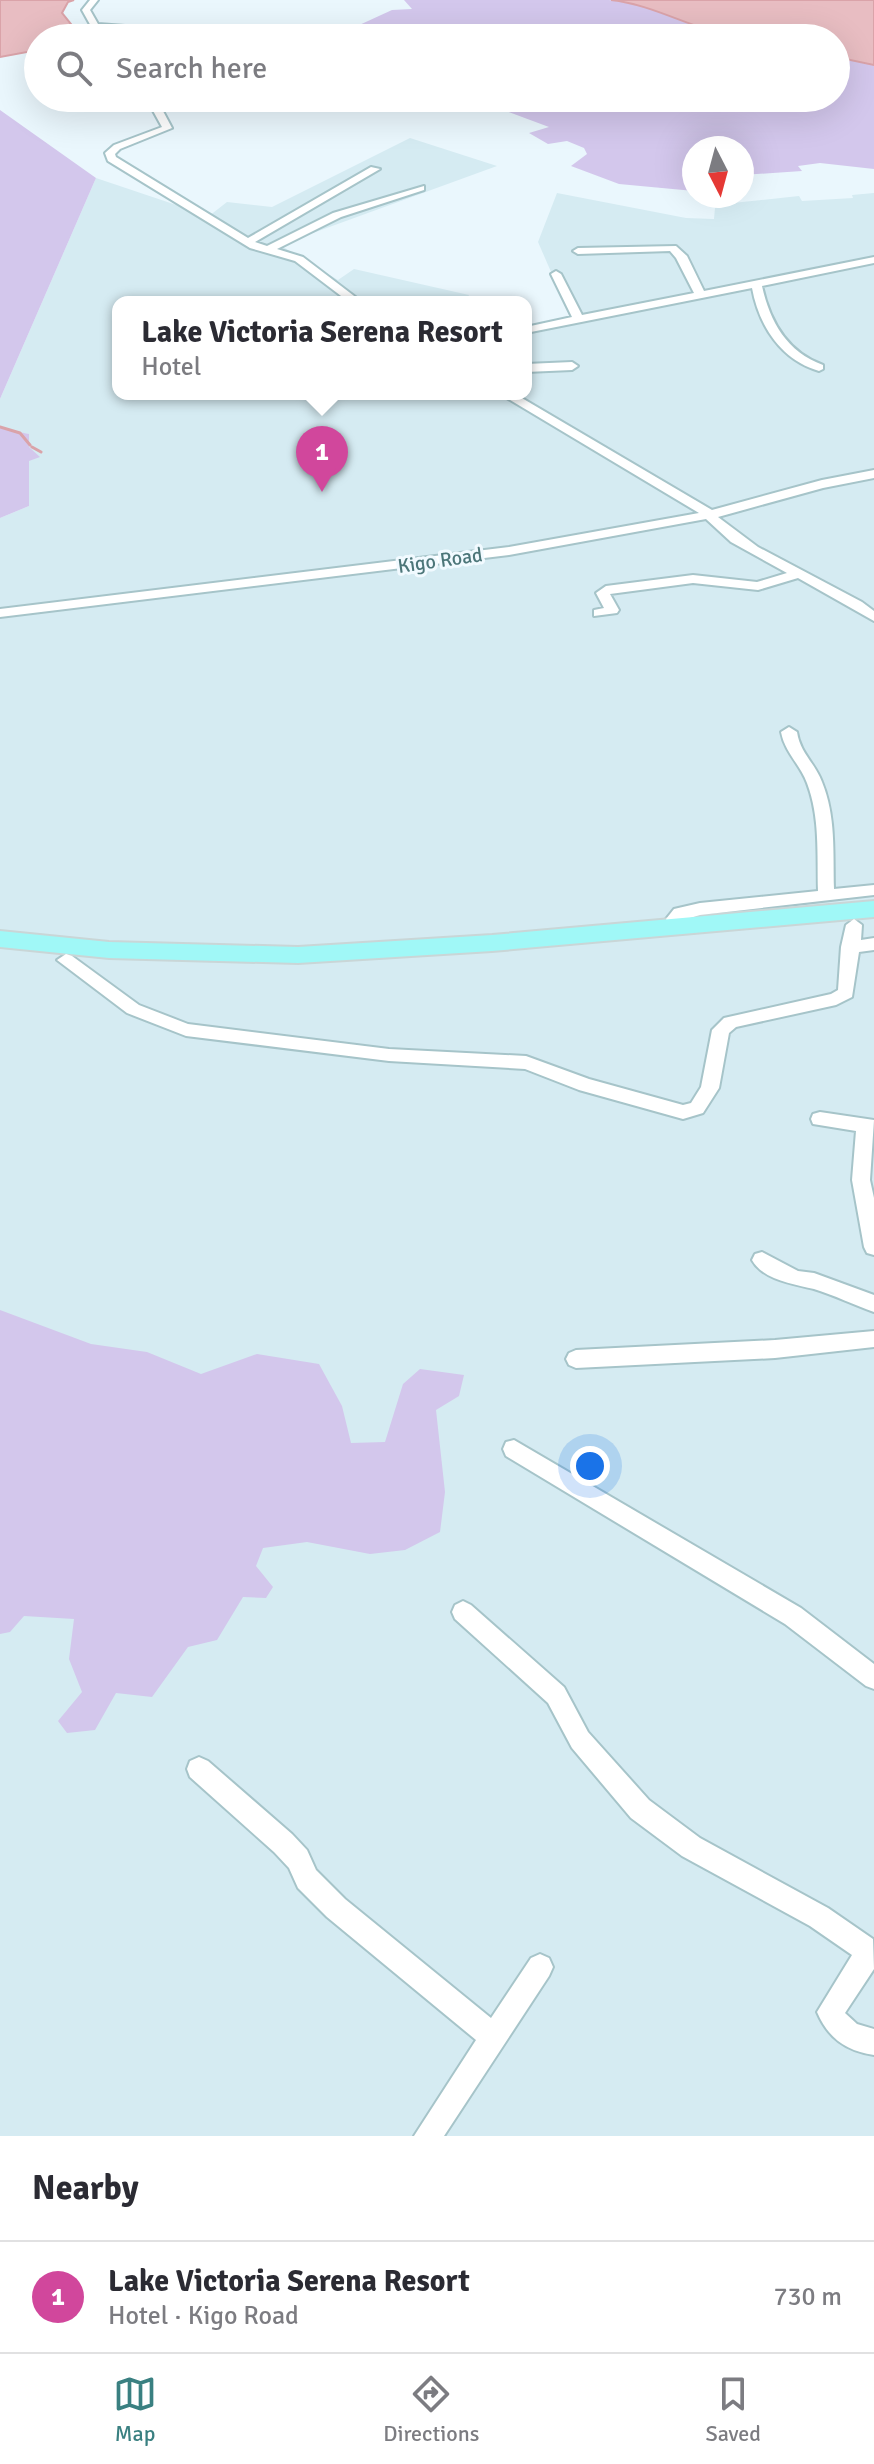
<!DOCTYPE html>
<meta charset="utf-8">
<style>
body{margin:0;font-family:Signika,sans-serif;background:#f2f2f3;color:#2b2b33}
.compass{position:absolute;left:682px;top:136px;width:72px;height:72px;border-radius:50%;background:#fff;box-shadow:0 8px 32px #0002;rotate:174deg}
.you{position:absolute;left:590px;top:1466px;width:28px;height:28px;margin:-20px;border:6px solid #fff;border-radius:50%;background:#1a73e8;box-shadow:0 0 0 12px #1a73e833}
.badge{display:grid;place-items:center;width:52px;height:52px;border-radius:50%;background:#3a8081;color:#fff;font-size:26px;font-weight:700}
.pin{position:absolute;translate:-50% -66px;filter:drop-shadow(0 2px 4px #0008)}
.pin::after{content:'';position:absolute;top:42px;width:28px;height:24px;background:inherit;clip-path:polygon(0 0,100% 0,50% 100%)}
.popup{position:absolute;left:112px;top:296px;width:420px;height:104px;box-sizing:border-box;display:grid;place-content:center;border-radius:16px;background:#fff;filter:drop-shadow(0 2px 6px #0005);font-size:26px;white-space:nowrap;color:#7c7c81}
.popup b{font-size:30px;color:#2b2b33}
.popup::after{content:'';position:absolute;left:50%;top:100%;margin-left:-16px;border:16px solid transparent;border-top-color:#fff}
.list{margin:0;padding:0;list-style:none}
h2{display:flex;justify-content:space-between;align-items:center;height:104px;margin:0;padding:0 32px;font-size:34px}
h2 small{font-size:26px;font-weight:400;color:#7c7c81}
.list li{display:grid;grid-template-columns:52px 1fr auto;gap:24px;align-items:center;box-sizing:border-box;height:112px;padding:0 32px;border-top:2px solid #e1e1e2}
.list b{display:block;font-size:30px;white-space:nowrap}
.list p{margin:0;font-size:26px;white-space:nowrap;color:#7c7c81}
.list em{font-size:26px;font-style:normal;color:#7c7c81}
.icon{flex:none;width:44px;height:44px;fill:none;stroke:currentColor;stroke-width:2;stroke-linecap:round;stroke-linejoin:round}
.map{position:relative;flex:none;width:874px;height:2136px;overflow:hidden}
.search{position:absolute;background:#fff;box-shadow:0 8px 32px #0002;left:24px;right:24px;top:24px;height:88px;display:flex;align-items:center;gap:20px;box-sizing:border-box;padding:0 28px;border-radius:44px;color:#7c7c81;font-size:30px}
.sheet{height:216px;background:#fff}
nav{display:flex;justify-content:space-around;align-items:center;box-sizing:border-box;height:112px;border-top:2px solid #e1e1e2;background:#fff;font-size:22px;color:#7c7c81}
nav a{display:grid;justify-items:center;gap:4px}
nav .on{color:#3a8081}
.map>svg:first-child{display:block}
.residential{fill:#d5ebf2}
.green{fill:#d3c7ec}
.water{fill:#e8bdc2;stroke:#daa3a9;stroke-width:2}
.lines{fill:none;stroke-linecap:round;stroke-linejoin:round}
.stream{stroke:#daa3a9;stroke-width:3}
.minor-casing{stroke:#a6c4c9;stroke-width:4}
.highway-casing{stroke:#c9d6d7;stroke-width:4}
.minor{fill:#fff;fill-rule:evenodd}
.highway{fill:#a0f8f7;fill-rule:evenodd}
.labels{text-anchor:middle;stroke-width:6;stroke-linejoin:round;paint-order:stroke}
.far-street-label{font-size:20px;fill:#4c7679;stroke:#f1faff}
</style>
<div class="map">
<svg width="874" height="2136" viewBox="0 0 874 2136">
<rect width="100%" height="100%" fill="#eaf7fd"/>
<path class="residential" d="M 410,138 L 497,166 L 280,245 L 338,280 L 354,269 L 469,295 L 466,302 L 118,302 L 118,394 L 526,394 L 526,329 L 572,320 L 538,242 L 557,193 L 686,218 L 714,219 L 715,208 L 723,204 L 799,196 L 802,201 L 853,198 L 852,195 L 874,193 L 874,2136 L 0,2136 L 0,518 L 29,506 L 28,434 L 0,428 L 0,399 L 96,178 L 209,216 L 227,202 L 272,207 Z"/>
<path class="green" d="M 404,0 L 609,0 C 654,5 696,29 741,38 L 351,38 L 344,32 L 392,10 L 412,9 Z
M 836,57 L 874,65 L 874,169 L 820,163 L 798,166 L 802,171 L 742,175 L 742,148 L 694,148 L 694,191 L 619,184 L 571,166 L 587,154 L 584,148 L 567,141 L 548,144 L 529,133 L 549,127 L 471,98 L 836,98 Z
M 0,110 L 96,178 L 0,399 Z
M 0,428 L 29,434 L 29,447 L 40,457 L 29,461 L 29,506 L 0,518 Z
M 0,1310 L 91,1344 L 147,1352 L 201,1374 L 257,1354 L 319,1364 L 342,1406 L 351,1443 L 385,1442 L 403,1384 L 420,1369 L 464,1375 L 459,1396 L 436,1410 L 445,1492 L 440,1532 L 405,1550 L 370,1554 L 307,1542 L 263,1548 L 256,1566 L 273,1587 L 266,1598 L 243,1597 L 217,1640 L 188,1647 L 152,1697 L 116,1693 L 95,1730 L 67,1733 L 58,1721 L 82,1692 L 69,1659 L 74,1619 L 24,1616 L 10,1632 L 0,1634 Z"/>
<path class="water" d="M 0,0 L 74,0 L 68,2 L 62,13 L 75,29 L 75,38 L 38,38 L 38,50 L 0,57 Z
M 611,0 L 874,0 L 874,65 L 836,57 L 836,38 C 797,38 755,43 718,33 C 682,23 648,4 611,0 Z"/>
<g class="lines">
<path class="stream" d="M 0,427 L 20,433 L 30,445
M 32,447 L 41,452"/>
<g class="minor-casing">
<path id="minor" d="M 90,0 L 98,0 L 90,10 L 98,24 L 125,26 L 130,38 L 122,38 L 119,30 L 92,28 L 82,10 Z
M 146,98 L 156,98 L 172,128 L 120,149 L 115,154 L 116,157 L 248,238 L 371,167 L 380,169 L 255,242 L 267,246 L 333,213 L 424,186 L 424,190 L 341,217 L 277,249 L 303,257 L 362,302 L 349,302 L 295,261 L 250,248 L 108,161 L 105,153 L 114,145 L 162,127 Z
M 676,246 L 687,256 L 704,291 L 874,257 L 874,263 L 762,286 C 770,322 787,352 823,365 L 823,369 L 819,371 C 781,360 759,326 752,288 L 526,333 L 526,327 L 572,317 L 551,274 L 556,271 L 561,274 L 582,315 L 694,293 L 676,258 L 670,251 L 578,254 L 573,251 L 578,248 Z
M 526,364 L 572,362 L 578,366 L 572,370 L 526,372 Z
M 500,394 L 515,394 L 712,510 L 822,480 L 874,470 L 874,478 L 823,488 L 718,517 L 758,547 L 862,602 L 874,611 L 874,621 L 798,578 L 758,590 L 693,583 L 610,594 L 619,610 L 617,613 L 594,616 L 594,610 L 604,608 L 596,593 L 606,586 L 693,575 L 757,582 L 787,573 L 731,542 L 706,519 L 509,555 L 0,617 L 0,609 L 509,547 L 699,513 Z
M 789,727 L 797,732 C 800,753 815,763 822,782 C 836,816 833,853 834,889 L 874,885 L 874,895 L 700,915 L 683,920 L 685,928 L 683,932 L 671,932 L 666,919 L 674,909 L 700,903 L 818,891 C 817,854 820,817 807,783 C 800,764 785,753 781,732 Z
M 854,919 L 862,925 L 861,940 L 874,938 L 874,950 L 859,952 L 852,997 L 836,1005 L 736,1027 L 729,1033 L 719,1088 L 703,1113 L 683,1119 L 579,1090 L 525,1069 L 389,1061 L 186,1036 L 127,1013 L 57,960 L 66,954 L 72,956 L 139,1005 L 188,1024 L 389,1049 L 526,1056 L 589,1079 L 683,1105 L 691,1103 L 701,1087 L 712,1030 L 724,1018 L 831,994 L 838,990 L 841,947 L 846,925 Z
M 820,1112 L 874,1120 L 870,1180 L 874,1198 L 874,1255 L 867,1253 L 864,1247 L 852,1180 L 856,1131 L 813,1124 L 811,1119 L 813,1114 Z
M 762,1252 L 798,1271 L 814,1273 L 874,1295 L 874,1312 C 854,1305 834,1295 814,1289 C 794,1284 763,1280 752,1260 L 755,1254 Z
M 874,1331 L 874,1347 L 775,1358 L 576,1368 L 569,1365 L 566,1359 L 569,1353 L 576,1350 L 775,1340 Z
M 514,1440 L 801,1608 L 874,1664 L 874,1689 L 866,1686 L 785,1624 L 506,1456 L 503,1449 L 506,1442 Z
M 463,1601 L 471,1605 L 564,1687 L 588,1732 L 649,1800 L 700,1838 L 828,1908 L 873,1939 L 874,1969 L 845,2013 L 857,2024 L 874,2029 L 874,2055 C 846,2051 828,2038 817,2012 L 852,1955 L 810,1926 L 682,1856 L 631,1818 L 572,1748 L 548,1703 L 455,1619 L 452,1612 L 455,1605 Z
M 199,1757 L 208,1761 L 292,1834 L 307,1850 L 316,1870 L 345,1899 L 491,2018 L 531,1958 L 540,1954 L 549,1958 L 553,1967 L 549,1976 L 444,2136 L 414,2136 L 476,2040 L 327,1917 L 298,1888 L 289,1868 L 274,1852 L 190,1777 L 187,1769 L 190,1761 Z"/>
</g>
<g class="highway-casing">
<path id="highway" d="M 874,901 L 874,917 L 492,951 L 298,963 L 109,958 L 0,947 L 0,931 L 109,942 L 298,947 L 492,935 Z"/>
</g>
<use href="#minor" class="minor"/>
<use href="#highway" class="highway"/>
</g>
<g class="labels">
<g class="far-street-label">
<text transform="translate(440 560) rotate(-8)" y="7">Kigo Road</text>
</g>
</g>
</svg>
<svg class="compass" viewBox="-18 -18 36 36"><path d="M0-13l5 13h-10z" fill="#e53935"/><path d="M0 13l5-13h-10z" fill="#7c7c81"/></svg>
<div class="you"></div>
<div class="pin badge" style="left:322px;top:492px;background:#d1479c">1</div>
<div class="popup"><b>Lake Victoria Serena Resort</b>Hotel</div>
<div class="search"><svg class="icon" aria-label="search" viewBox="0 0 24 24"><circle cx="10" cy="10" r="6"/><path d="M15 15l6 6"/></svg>Search here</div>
</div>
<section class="sheet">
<h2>Nearby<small></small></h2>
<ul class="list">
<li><span class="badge" style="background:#d1479c">1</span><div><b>Lake Victoria Serena Resort</b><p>Hotel · Kigo Road</p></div><em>730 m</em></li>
</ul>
</section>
<nav>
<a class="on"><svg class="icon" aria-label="map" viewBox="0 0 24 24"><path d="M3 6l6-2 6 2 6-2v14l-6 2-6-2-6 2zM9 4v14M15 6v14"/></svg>Map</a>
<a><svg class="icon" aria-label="directions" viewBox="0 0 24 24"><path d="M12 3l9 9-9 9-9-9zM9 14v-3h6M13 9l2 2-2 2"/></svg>Directions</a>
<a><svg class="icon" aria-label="saved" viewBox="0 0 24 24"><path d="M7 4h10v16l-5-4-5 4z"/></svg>Saved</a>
</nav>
